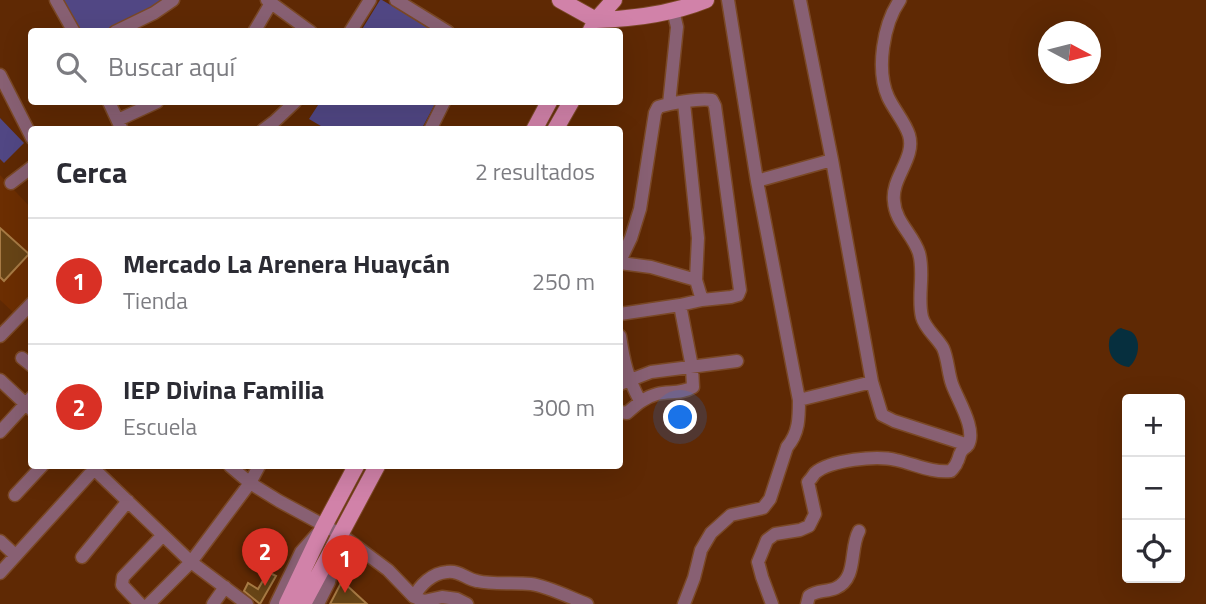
<!DOCTYPE html>
<html lang="es">
<meta charset="utf-8">
<style>
body{margin:0;font-family:"Titillium Web",sans-serif;background:#f2f2f3;color:#2b2b33}
.controls{position:absolute;right:21px;bottom:21px;display:grid;overflow:hidden;border-radius:7px;box-shadow:0 7px 28px #0002}
.controls button{width:63px;height:63px;display:grid;place-items:center;padding:0;border:0;border-bottom:2px solid #e1e1e2;background:#fff;color:#2b2b33;font:35px sans-serif}
.compass{position:absolute;left:1038px;top:21px;width:63px;height:63px;border-radius:50%;background:#fff;box-shadow:0 7px 28px #0002;rotate:97deg}
.you{position:absolute;left:681px;top:418px;width:24px;height:24px;margin:-18px;border:5px solid #fff;border-radius:50%;background:#1a73e8;box-shadow:0 0 0 10px #1a73e833}
.badge{display:grid;place-items:center;width:46px;height:46px;border-radius:50%;background:#d93025;color:#fff;font-size:23px;font-weight:700}
.pin{position:absolute;translate:-50% -58px;filter:drop-shadow(0 2px 4px #0008)}
.pin::after{content:'';position:absolute;top:37px;width:24px;height:21px;background:inherit;clip-path:polygon(0 0,100% 0,50% 100%)}
.list{margin:0;padding:0;list-style:none}
h2{display:flex;justify-content:space-between;align-items:center;height:91px;margin:0;padding:0 28px;font-size:30px}
h2 small{font-size:23px;font-weight:400;color:#7c7c81}
.list li{display:grid;grid-template-columns:46px 1fr auto;gap:21px;align-items:center;box-sizing:border-box;height:126px;padding:0 28px;border-top:2px solid #e1e1e2}
.list b{display:block;font-size:26px;white-space:nowrap}
.list p{margin:0;font-size:23px;white-space:nowrap;color:#7c7c81}
.list em{font-size:23px;font-style:normal;color:#7c7c81}
.icon{flex:none;width:38px;height:38px;fill:none;stroke:currentColor;stroke-width:2;stroke-linecap:round;stroke-linejoin:round}
.map{position:relative;flex:none;width:1206px;height:604px;overflow:hidden}
.search{position:absolute;background:#fff;box-shadow:0 7px 28px #0002;left:28px;top:28px;width:595px;height:77px;display:flex;align-items:center;gap:18px;box-sizing:border-box;padding:0 24px;border-radius:7px;color:#7c7c81;font-size:26px}
.panel{position:absolute;background:#fff;box-shadow:0 7px 28px #0002;left:28px;top:126px;width:595px;height:343px;border-radius:7px}
.map>svg:first-child{display:block}
.built{fill:#6c2e02}
.green{fill:#514784}
.water{fill:#062f3e}
.building{fill:#674416;stroke:#a77a44;stroke-width:2}
.lines{fill:none;stroke-linecap:round;stroke-linejoin:round}
.minor-casing{stroke:#7a4826;stroke-width:15}
.major-casing{stroke:#7a4826;stroke-width:18}
.minor{stroke:#886073;stroke-width:12}
.major{stroke:#d182a9;stroke-width:16}
</style>
<div class="map">
<svg width="1206" height="604" viewBox="0 0 1206 604">
<rect width="100%" height="100%" fill="#5f2904"/>
<path class="built" d="M 0,175 L 31,208 L 31,295 L 15,314 L 0,300 Z"/>
<path class="green" d="M 60,0 L 165,0 L 118,26 L 103,32 L 78,31 Z
M 380,0 L 382,0 L 435,31 L 361,31 Z
M 320,102 L 436,102 L 421,130 L 326,129 L 309,119 Z
M 0,118 L 24,143 L 4,163 L 0,159 Z"/>
<path class="water" d="M 1121,328 C 1125,330 1130,330 1133,333 C 1142,342 1138,360 1129,367 C 1113,365 1106,352 1110,337 L 1118,329 Z"/>
<path class="building" d="M 0,228 L 29,254 L 4,281 L 0,277 Z
M 268,572 L 276,576 L 260,604 L 244,591 L 248,583 L 258,589 Z
M 342,581 L 367,604 L 330,604 Z"/>
<g class="lines">
<g class="minor-casing">
<path id="minor" d="M 56,0 L 74,32
M 267,0 L 311,32
M 396,0 L 448,32
M 800,0 L 832,160 L 872,382 L 882,415 L 894,421 L 968,445
M 115,32 L 154,13 L 173,0
M 254,32 L 271,3
M 350,32 L 370,0
M 0,75 L 32,138
M 109,102 L 122,130
M 684,103 L 698,238 L 696,280 L 702,300
M 669,104 L 677,27 L 673,10
M 118,120 L 157,102
M 263,130 L 275,121 L 295,102
M 430,130 L 444,102
M 757,181 L 832,160
M 11,183 L 32,167
M 620,261 L 631,238 L 640,209 L 655,113 L 658,107 C 671,103 699,98 712,100 L 715,106 L 740,290 L 738,295 L 731,297 L 702,300 L 680,305 L 620,314
M 620,263 L 651,267 L 696,280
M 0,336 L 32,303
M 620,336 C 624,363 627,376 640,401
M 22,358 L 32,366
M 0,380 L 32,410
M 620,384 L 651,372 L 737,361
M 799,400 L 872,382
M 620,412 L 627,413 C 636,405 645,397 657,394 C 670,391 681,394 693,387 L 692,367 L 680,305
M 0,432 L 32,397
M 91,466 L 191,562 L 247,604
M 230,466 L 250,483 L 279,501 L 340,534 L 388,570 L 414,597 L 424,601 L 442,597 L 457,599 L 467,604
M 15,495 L 42,466
M 0,541 L 15,555
M 82,557 L 128,501
M 0,573 L 97,466
M 414,597 C 420,585 432,573 447,572 C 459,570 466,579 477,581 C 494,585 513,582 531,584 C 547,586 571,598 587,604
M 140,604 L 122,585 L 123,577 L 163,535
M 149,604 L 191,562 L 250,483 L 259,466
M 213,604 L 225,587
M 276,604 L 301,552 L 317,534
M 318,604 L 329,582 L 336,551
M 684,604 L 694,578 L 701,550 L 711,533 L 731,515 L 763,508 L 770,499 L 787,447 C 799,433 799,418 799,400 L 757,181 L 728,0
M 772,604 L 762,577 L 758,562 L 767,540 L 775,534 L 800,530 L 809,526 L 815,514 L 808,482 C 811,479 813,476 815,473 C 830,460 877,455 896,460 C 915,464 931,473 951,471 C 953,468 956,466 957,462 C 959,459 959,455 961,452 C 962,449 966,448 968,445 C 977,429 957,399 952,384 C 948,373 948,359 943,348 C 937,337 925,329 922,317 C 917,296 925,274 919,253 C 913,234 895,222 894,201 C 891,178 916,158 909,135 C 905,122 894,110 888,97 C 876,70 883,24 900,0
M 807,604 L 809,596 C 817,590 827,592 836,588 C 858,578 849,549 859,531"/>
</g>
<g class="major-casing">
<path id="major" d="M 560,0 L 596,20
M 596,20 C 633,19 671,14 706,0
M 590,32 L 596,20 L 614,0
M 534,130 L 549,102
M 555,130 L 571,102
M 287,604 L 324,526 L 356,466
M 303,604 L 377,466"/>
</g>
<use href="#minor" class="minor"/>
<use href="#major" class="major"/>
</g>
</svg>
<div class="controls">
<button>+</button>
<button>−</button>
<button><svg class="icon" aria-label="locate" viewBox="0 0 24 24"><circle cx="12" cy="12" r="6"/><path d="M12 2v4M12 18v4M2 12h4M18 12h4"/></svg></button>
</div>
<svg class="compass" viewBox="-18 -18 36 36"><path d="M0-13l5 13h-10z" fill="#e53935"/><path d="M0 13l5-13h-10z" fill="#7c7c81"/></svg>
<div class="you"></div>
<div class="pin badge" style="left:345px;top:593px">1</div>
<div class="pin badge" style="left:265px;top:586px">2</div>
<div class="search"><svg class="icon" aria-label="search" viewBox="0 0 24 24"><circle cx="10" cy="10" r="6"/><path d="M15 15l6 6"/></svg>Buscar aquí</div>
<section class="panel">
<h2>Cerca<small>2 resultados</small></h2>
<ul class="list">
<li><span class="badge">1</span><div><b>Mercado La Arenera Huaycán</b><p>Tienda</p></div><em>250 m</em></li>
<li><span class="badge">2</span><div><b>IEP Divina Familia</b><p>Escuela</p></div><em>300 m</em></li>
</ul>
</section>
</div>
